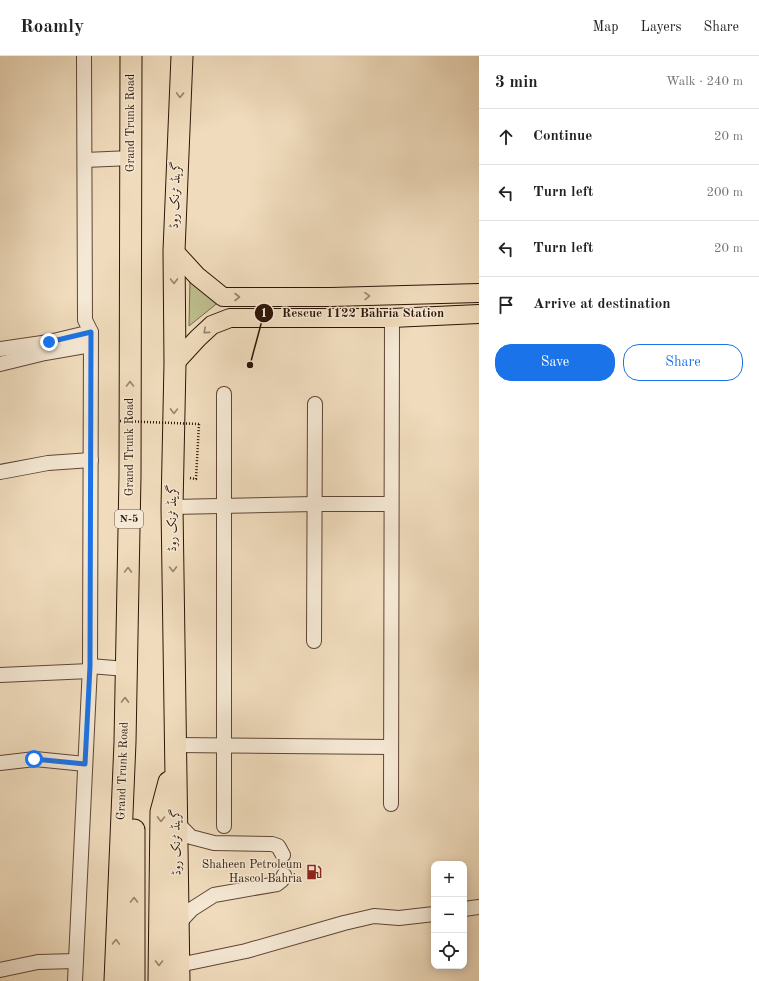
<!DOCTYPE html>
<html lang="en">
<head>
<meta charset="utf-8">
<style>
	:root { --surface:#fff; --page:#f6f6f6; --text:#222; --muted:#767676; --line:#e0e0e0; --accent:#1a73e8 }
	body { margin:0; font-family:"Old Standard TT",Amiri,serif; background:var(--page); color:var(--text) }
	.controls { position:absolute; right:12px; bottom:12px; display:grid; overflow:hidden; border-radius:8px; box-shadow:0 2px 10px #0003 }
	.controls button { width:36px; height:36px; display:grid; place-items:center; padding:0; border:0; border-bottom:1px solid var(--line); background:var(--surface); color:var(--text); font:20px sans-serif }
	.stop { position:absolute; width:12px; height:12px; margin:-9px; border:3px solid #1a73e8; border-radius:50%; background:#fff }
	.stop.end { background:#1a73e8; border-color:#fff; box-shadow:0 1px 4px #0008 }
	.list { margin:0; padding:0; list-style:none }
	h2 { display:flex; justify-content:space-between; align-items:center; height:52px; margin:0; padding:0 16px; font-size:17px }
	h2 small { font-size:13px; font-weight:400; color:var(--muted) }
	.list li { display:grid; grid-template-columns:26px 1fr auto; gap:12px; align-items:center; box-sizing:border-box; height:56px; padding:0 16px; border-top:1px solid var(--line) }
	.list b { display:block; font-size:15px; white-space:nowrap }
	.list em { font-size:13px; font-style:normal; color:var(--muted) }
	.actions { display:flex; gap:8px; padding:12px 16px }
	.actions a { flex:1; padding:9px 0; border:1px solid var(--accent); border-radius:16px; text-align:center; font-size:14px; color:var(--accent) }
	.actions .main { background:var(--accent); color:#fff }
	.icon { flex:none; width:22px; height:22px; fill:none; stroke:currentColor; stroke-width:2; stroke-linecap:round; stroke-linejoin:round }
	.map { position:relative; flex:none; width:479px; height:925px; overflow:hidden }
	header { display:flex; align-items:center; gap:24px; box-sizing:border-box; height:56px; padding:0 20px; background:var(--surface); border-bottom:1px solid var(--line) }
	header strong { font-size:19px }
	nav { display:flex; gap:22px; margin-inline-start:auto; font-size:14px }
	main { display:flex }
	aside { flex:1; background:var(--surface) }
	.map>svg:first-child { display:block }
</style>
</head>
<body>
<header>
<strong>Roamly</strong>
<nav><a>Map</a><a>Layers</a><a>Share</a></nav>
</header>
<main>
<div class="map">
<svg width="479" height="925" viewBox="0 0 479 925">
	<rect width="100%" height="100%" fill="#f0dcbd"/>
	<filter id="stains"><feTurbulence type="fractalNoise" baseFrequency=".005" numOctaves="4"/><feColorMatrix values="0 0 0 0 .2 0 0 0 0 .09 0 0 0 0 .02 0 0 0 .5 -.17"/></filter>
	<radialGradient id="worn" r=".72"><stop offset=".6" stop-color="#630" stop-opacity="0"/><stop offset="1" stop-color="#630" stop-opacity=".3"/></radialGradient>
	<polygon fill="#bebf8e" stroke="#766a4a" points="190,222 220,245 189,270"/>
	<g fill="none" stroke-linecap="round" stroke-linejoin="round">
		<polyline stroke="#c9b498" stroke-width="14" stroke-dasharray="14 7" stroke-linecap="butt" points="283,799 284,819"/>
		<defs>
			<g id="minor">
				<polyline points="85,104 131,102"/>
				<polyline points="0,293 49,286 91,276"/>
				<polyline points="0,308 45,297 91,289"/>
				<polyline points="0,416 48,407 91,404"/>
				<polyline points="172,451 314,448 391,448"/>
				<polyline points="314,585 315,348"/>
				<polyline points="90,610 126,613"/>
				<polyline points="0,619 90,615"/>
				<polyline points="176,689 391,691"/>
				<polyline points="0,707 35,703 85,708"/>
				<polyline points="391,748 392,262"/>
				<polyline points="177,767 191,781 214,787 272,788 278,790 283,799"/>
				<polyline points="224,770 224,338"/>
				<polyline points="464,853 479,851"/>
				<polyline points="178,868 192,853 214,839 277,828 282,824 284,819"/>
				<polyline points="179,909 246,895 344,867 374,860 399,862 434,858"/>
				<polyline points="0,914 38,906 76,905"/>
				<polyline points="75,925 90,610 91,276 85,264 84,0"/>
			</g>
			<g id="major">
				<polyline points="174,195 197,220 223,241 331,241 479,237"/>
				<polyline points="175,307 198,282 212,269 230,262 392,262 479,258"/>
			</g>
			<g id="highway">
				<polyline points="134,774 134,925"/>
				<polyline points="115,925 125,686 130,420 131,0"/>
				<polyline points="159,925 161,756 169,726"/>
				<polyline points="179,925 172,451 175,307 174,195 182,0"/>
			</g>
		</defs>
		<use href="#minor" stroke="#5e4634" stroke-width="16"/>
		<use href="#major" stroke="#2d1406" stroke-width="20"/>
		<use href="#highway" stroke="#2d1406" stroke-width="23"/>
		<polyline stroke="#2d1406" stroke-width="2.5" stroke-dasharray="1 2" stroke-linecap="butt" points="190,422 196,423 199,368"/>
		<use href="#minor" stroke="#f5e8d4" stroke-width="14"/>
		<use href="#major" stroke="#f0dcbd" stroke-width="18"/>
		<use href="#highway" stroke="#f0dcbd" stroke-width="21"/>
		<polyline stroke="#2d1406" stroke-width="2.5" stroke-dasharray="1 2" stroke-linecap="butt" points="120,365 199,368"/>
	</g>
	<defs><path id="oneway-chevron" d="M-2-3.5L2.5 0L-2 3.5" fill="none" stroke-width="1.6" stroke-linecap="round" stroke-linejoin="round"/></defs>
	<g stroke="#98826b">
		<use href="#oneway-chevron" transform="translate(180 39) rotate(92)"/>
		<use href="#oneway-chevron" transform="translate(174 225) rotate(89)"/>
		<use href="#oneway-chevron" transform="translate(367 240) rotate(-2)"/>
		<use href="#oneway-chevron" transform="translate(237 241)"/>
		<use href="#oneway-chevron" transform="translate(206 275) rotate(139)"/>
		<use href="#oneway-chevron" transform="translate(130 328) rotate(-90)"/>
		<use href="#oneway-chevron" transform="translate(174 355) rotate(91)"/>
		<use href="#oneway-chevron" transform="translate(173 513) rotate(89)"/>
		<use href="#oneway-chevron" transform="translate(128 514) rotate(-89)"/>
		<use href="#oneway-chevron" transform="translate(125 644) rotate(-89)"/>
		<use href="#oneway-chevron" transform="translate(161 763) rotate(91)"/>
		<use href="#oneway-chevron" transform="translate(134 844) rotate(-90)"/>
		<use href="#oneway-chevron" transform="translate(116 886) rotate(-88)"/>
		<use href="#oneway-chevron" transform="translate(159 907) rotate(91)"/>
	</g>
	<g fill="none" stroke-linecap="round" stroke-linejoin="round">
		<polyline stroke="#1a73e8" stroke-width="5" points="34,703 85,708 90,610 91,276 49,286"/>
	</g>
	<defs>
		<symbol id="fuel-bare" viewBox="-9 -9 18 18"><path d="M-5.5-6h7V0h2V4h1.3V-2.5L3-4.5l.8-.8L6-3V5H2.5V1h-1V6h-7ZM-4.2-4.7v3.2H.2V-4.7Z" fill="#8f2418" stroke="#f5e8d4" stroke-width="2.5" paint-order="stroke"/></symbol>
	</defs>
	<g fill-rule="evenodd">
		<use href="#fuel-bare" x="303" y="805" width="22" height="22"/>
	</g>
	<g text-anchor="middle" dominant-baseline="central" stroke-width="3" stroke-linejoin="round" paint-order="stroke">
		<rect fill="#f5e8d4" stroke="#695444" stroke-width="1" x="115" y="454" width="28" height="18" rx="3"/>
		<g font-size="11" font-weight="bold" fill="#2d1406">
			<text x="129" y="463">N-5</text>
		</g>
		<g font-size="12" fill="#2d1406" stroke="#f5e8d4">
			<text transform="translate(131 67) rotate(-90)">Grand Trunk Road</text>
			<text transform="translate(176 139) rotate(-88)">گرینڈ ٹرنک روڈ</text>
			<text transform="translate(130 391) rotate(-90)">Grand Trunk Road</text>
			<text transform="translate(173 462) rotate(-90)">گرینڈ ٹرنک روڈ</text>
			<text transform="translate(123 715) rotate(-88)">Grand Trunk Road</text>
			<text transform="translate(177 786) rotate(-91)">گرینڈ ٹرنک روڈ</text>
		</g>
		<g font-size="12" fill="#2d1406" stroke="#f5e8d4" text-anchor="end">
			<text x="302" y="809">Shaheen Petroleum<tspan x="302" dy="14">Hascol Bahria</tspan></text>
		</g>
	</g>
	<path fill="none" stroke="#2d1406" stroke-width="1.5" d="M250 309L264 257"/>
	<g fill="#2d1406" stroke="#f5e8d4" stroke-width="1.5">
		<circle cx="250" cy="309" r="4"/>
		<circle cx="264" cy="257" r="10"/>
	</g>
	<g font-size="12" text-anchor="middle" font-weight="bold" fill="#fff">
		<text x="264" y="261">1</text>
	</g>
	<g font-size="13" text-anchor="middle" font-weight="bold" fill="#2d1406" stroke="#f5e8d4" stroke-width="3" stroke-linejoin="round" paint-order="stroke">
		<text x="363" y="261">Rescue 1122 Bahria Station</text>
	</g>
	<rect width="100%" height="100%" filter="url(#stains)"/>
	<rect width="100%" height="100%" fill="url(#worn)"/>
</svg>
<div class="controls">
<button>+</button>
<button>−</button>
<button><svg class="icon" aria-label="locate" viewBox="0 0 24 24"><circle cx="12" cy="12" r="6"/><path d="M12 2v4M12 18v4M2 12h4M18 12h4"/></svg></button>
</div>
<div class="stop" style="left:34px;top:703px"></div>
<div class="stop end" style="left:49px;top:286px"></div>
</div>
<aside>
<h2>3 min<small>Walk · 240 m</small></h2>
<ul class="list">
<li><svg class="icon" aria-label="ahead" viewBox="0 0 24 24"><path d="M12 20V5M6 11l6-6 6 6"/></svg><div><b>Continue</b></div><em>20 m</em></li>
<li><svg class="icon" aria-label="left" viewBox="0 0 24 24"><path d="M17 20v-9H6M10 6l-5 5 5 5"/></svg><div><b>Turn left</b></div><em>200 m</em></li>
<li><svg class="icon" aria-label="left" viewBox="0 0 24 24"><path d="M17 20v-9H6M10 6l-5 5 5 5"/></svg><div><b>Turn left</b></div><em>20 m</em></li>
<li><svg class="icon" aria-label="arrive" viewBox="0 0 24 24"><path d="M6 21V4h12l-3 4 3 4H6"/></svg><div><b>Arrive at destination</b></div></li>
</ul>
<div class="actions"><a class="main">Save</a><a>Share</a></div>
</aside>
</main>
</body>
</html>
